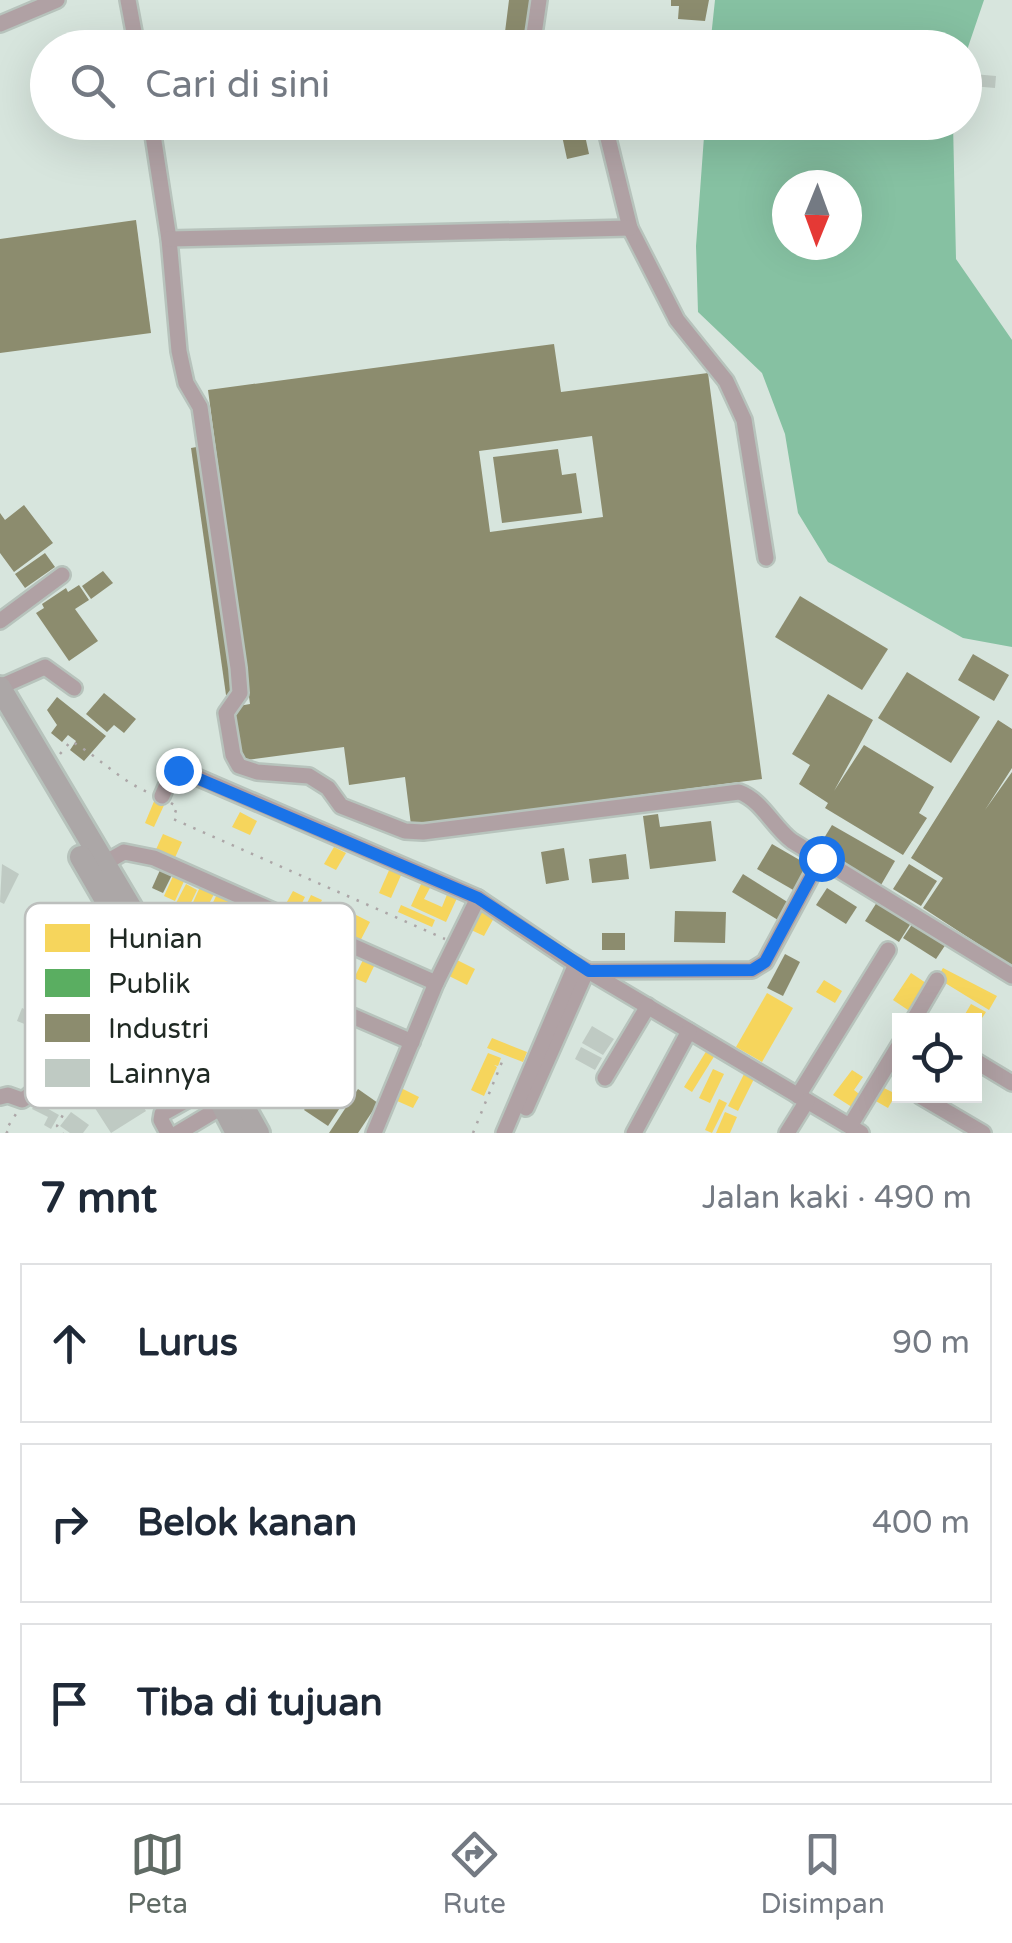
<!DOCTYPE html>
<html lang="id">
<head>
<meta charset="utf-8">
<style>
	:root { --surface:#fff; --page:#f2f2f3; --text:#1f2937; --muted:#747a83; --line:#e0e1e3; --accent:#606b65 }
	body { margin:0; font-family:"Varela Round",sans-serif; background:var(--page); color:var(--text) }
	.controls { position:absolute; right:30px; bottom:30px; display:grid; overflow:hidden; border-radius:0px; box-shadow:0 10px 40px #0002 }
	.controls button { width:90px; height:90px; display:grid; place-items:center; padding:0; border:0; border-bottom:2px solid var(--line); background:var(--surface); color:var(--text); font:50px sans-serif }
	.compass { position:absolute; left:772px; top:170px; width:90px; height:90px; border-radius:50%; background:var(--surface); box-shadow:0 10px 40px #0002; rotate:181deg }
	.stop { position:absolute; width:30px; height:30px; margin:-22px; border:8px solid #1a73e8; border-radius:50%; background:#fff }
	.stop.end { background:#1a73e8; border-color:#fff; box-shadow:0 2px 10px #0008 }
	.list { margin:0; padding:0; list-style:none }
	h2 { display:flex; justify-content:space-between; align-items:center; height:130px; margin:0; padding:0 40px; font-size:42px }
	h2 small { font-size:32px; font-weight:400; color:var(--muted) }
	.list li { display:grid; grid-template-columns:65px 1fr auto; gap:30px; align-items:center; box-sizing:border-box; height:160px; margin:0 20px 20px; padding:0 20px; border:2px solid var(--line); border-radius:0px }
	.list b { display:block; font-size:38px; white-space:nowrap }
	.list em { font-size:32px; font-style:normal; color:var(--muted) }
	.icon { flex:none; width:55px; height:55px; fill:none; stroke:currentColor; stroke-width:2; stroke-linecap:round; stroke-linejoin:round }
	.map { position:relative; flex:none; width:1012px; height:1133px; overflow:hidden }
	.search { position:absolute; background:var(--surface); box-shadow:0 10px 40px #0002; left:30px; right:30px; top:30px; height:110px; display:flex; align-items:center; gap:25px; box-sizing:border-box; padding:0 35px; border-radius:55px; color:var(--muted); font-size:38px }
	.sheet { height:670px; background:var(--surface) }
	nav { display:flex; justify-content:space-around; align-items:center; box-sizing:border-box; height:140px; border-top:2px solid var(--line); background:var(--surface); font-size:28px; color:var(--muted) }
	nav a { display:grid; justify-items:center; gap:5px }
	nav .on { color:var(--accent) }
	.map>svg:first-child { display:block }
</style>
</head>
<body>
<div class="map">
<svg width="1012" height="1133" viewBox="0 0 1012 1133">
	<rect width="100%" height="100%" fill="#d7e5dd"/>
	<g fill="#86c1a2" fill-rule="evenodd">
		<polygon points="715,0 984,0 965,56 964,48 710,47"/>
		<path d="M705,123H953L956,259L1012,340V647L963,638L828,562L798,513L785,434L762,373L698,312L696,246ZM787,185H847V245H787Z"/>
	</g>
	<g fill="#f6d55c">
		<polygon points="155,799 165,803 154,827 145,823"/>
		<polygon points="240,812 257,821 250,835 232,827"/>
		<polygon points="163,834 182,842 173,862 154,854"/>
		<polygon points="334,847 346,853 336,870 324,864"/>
		<polygon points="390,868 402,873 391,898 379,893"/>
		<polygon points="174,874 185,879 175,901 164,896"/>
		<polygon points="422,882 431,886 424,899 442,907 448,892 458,896 446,922 411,906"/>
		<polygon points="186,884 197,890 188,909 176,903"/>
		<polygon points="200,887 214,894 203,916 190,909"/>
		<polygon points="293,891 305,897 296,915 283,909"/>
		<polygon points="218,892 230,898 219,923 206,917"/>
		<polygon points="311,895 322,900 311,923 300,918"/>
		<polygon points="401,905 435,920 432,927 398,912"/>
		<polygon points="480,908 495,916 484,936 469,929"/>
		<polygon points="356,915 370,922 357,947 343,939"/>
		<polygon points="365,956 376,962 366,983 354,978"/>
		<polygon points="455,959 475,969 467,985 447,975"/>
		<polygon points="943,968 997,996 989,1010 937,978"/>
		<polygon points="911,973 932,987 914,1014 893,1000"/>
		<polygon points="824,980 842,991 835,1003 816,992"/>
		<polygon points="767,993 793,1008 762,1062 736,1047"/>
		<polygon points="971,1004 986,1012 974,1030 974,1021 961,1021"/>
		<polygon points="492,1038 527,1052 523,1062 487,1048"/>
		<polygon points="707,1050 715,1055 692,1092 684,1087"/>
		<polygon points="488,1053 501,1058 498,1066 494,1065 497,1067 484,1096 471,1090"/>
		<polygon points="713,1069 724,1074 710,1103 699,1098"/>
		<polygon points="746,1070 756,1075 738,1111 728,1106"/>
		<polygon points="852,1070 863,1077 854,1090 863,1097 855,1109 833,1095"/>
		<polygon points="882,1087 896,1094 888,1108 874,1100"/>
		<polygon points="401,1088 419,1097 413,1108 395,1100"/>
		<polygon points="719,1099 727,1103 712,1133 705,1130"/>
		<polygon points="725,1112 737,1117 730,1133 716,1133"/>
	</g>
	<g fill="#8c8c6e" fill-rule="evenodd">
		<polygon points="509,0 532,0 526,48 503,48"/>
		<polygon points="671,0 709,0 705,21 678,19 679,6 671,6"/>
		<polygon points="559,122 582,122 589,154 567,159"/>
		<polygon points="136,220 151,333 0,353 0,239"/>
		<path d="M554,344L561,392L708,373L762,779L411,825L405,777L349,785L344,747L240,761L233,707L250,704L208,390ZM592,436L603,517L490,532L479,451Z"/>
		<polygon points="202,446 238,693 226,695 191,448"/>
		<polygon points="558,449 562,475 576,473 582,513 502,523 493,457"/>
		<polygon points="24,505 53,543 14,572 0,553 0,513 5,520"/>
		<polygon points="45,553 55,567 25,588 15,574"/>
		<polygon points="103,571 113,583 91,599 82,586"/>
		<polygon points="79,585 89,600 75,609 98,641 69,661 36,613 44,608 42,604 66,588 68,592"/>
		<polygon points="800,596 888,649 862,690 775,637"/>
		<polygon points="973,654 1009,675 994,701 958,680"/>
		<polygon points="907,672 980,717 951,763 878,718"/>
		<polygon points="104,693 136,719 124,733 114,725 107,732 86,714"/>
		<polygon points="828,694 873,720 834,791 864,745 934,787 919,813 927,818 903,855 825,808 828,803 799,784 810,765 792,754"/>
		<polygon points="57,697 106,736 84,761 70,750 76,741 68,735 62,742 51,733 57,725 47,710"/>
		<polygon points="998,720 1012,729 1012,768 985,810 1012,772 1012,966 923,908 943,878 911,858"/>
		<polygon points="658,814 660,827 711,821 716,861 650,869 643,816"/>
		<polygon points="832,825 895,861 881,885 818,848"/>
		<polygon points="772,844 810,866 795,891 757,869"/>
		<polygon points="564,848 569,880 546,884 541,852"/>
		<polygon points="626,854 629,879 592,883 589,859"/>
		<polygon points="909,864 937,881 921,906 893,889"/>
		<polygon points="160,870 172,875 163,893 152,888"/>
		<polygon points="743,874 789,903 778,920 732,892"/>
		<polygon points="827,888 857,907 846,924 816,905"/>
		<polygon points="879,899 913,920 899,942 865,921"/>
		<polygon points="675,911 726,912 725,943 674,942"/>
		<polygon points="913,923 946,944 936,959 903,938"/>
		<rect x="602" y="933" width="23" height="17"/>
		<polygon points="785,954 800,962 783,996 767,988"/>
		<polygon points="327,1075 351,1091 328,1126 304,1110"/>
		<polygon points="358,1089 378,1103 358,1133 329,1133"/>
	</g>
	<g fill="#bfcac3">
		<polygon points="973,74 996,76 995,88 972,86"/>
		<polygon points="2,864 19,874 4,904 0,902"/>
		<polygon points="22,1008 47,1019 42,1031 17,1021"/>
		<polygon points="92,1024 146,1111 111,1133 93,1105 88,1108 76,1089 81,1085 69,1066 78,1061 73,1053 84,1046 81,1041 86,1029"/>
		<polygon points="592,1026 614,1039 603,1055 582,1043"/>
		<polygon points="122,1044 130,1056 139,1051 167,1096 146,1109 111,1051"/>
		<polygon points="581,1047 602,1058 595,1070 575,1059"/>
		<polygon points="36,1102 59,1115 51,1129 44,1125 48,1117 32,1109"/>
		<polygon points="71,1112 89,1125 83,1133 70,1133 60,1126"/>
	</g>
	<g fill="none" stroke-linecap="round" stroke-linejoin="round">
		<defs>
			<g id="minor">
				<polyline points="128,0 137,48"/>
				<polyline points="0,24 57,0"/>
				<polyline points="532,48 539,0"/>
				<path d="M151,122L169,239L179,351L186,383L200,407L238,668L240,693L226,713L233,755L239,766L257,772L309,776L328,788L341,806L405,831L423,832L739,792C762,800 773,827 792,841L1012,976"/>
				<polyline points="604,122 630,228 677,320 726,381 744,420 766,558"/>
				<polyline points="169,239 630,228"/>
				<polyline points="0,621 62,575"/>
				<polyline points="0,687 45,667 74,688"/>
				<polyline points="162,796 173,771 178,769 478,898 568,959 861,1133"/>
				<polyline points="103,864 124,852 154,858 436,983"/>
				<polyline points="151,958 184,943 412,1042"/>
				<polyline points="589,971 752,970 765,962 821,858"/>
				<polyline points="123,1003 147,973"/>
				<polyline points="913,1021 937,980"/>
				<path d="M210,1051C253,1023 271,964 292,919"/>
				<polyline points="974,1060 1012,1083"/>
				<polyline points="605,1078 648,1006"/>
				<polyline points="164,1081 199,1060"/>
				<polyline points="798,1096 888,950"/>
				<polyline points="920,1096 983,1133"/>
				<path d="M0,1097L8,1095L22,1100C54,1084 107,974 127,939"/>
				<polyline points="526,1108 587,970"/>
				<polyline points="850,1126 900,1044"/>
				<polyline points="168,1133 161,1120 162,1114 212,1086"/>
				<polyline points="178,1133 223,1106"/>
				<polyline points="374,1133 436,983 478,898"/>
				<polyline points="504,1133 576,964"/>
				<polyline points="634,1133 689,1031"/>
				<polyline points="787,1133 807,1101"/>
			</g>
			<g id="highway">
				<polyline points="0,688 158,954 258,1133"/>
				<polyline points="81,857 201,1064 237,1133"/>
			</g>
		</defs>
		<use href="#minor" stroke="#b7c3bc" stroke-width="20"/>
		<use href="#highway" stroke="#b7c3bc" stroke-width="28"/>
		<g stroke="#aca6a7" stroke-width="2.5" stroke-dasharray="2.5 8" stroke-linecap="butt">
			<path d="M60,754L71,741C99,757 120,781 150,793"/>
			<polyline points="171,803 177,807 173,819 445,939"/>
			<polyline points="59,1080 72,1098 57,1126 63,1133"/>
			<polyline points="8,1133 5,1131 16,1114"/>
			<polyline points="473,1133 504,1057"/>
		</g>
		<use href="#minor" stroke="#b0a1a4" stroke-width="15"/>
		<use href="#highway" stroke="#aca7a7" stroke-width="22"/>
	</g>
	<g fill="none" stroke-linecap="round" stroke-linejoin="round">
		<polyline stroke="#1a73e8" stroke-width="12" points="178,770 478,898 589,971 752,970 765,962 821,858"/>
	</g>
	<rect x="25" y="903" width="330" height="205" rx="15" fill="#fff" stroke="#bcbfbd" stroke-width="2.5"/>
	<rect x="45" y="924" width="45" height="28" fill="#f6d55c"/>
	<rect x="45" y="969" width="45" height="28" fill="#5aae61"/>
	<rect x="45" y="1014" width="45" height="28" fill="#8c8c6e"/>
	<rect x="45" y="1059" width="45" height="28" fill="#bfcac3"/>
	<g font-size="28" fill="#202a24">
		<text x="108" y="948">Hunian</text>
		<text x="108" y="993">Publik</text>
		<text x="108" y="1038">Industri</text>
		<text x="108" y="1083">Lainnya</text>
	</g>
</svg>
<div class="controls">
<button><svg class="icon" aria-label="locate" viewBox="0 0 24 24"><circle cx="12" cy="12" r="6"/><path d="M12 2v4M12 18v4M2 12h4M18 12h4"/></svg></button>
</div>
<svg class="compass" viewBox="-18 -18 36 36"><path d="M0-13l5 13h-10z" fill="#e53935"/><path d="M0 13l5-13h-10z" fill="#747a83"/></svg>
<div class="stop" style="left:821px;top:858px"></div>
<div class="stop end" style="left:178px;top:770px"></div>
<div class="search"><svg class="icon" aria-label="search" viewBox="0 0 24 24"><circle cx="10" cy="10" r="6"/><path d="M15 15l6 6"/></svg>Cari di sini</div>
</div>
<section class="sheet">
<h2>7 mnt<small>Jalan kaki · 490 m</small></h2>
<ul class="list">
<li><svg class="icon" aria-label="ahead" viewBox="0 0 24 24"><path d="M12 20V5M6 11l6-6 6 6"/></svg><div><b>Lurus</b></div><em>90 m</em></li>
<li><svg class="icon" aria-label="right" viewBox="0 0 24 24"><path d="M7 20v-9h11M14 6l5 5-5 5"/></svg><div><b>Belok kanan</b></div><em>400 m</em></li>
<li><svg class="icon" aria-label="arrive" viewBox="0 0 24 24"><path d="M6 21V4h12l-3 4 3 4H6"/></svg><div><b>Tiba di tujuan</b></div></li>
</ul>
</section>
<nav>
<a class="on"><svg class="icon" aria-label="map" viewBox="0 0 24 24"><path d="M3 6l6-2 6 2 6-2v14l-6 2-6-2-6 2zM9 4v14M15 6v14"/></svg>Peta</a>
<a><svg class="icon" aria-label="directions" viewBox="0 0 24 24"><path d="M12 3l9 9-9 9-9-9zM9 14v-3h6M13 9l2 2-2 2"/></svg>Rute</a>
<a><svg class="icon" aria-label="saved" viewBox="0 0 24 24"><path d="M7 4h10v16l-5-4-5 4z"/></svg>Disimpan</a>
</nav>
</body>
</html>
